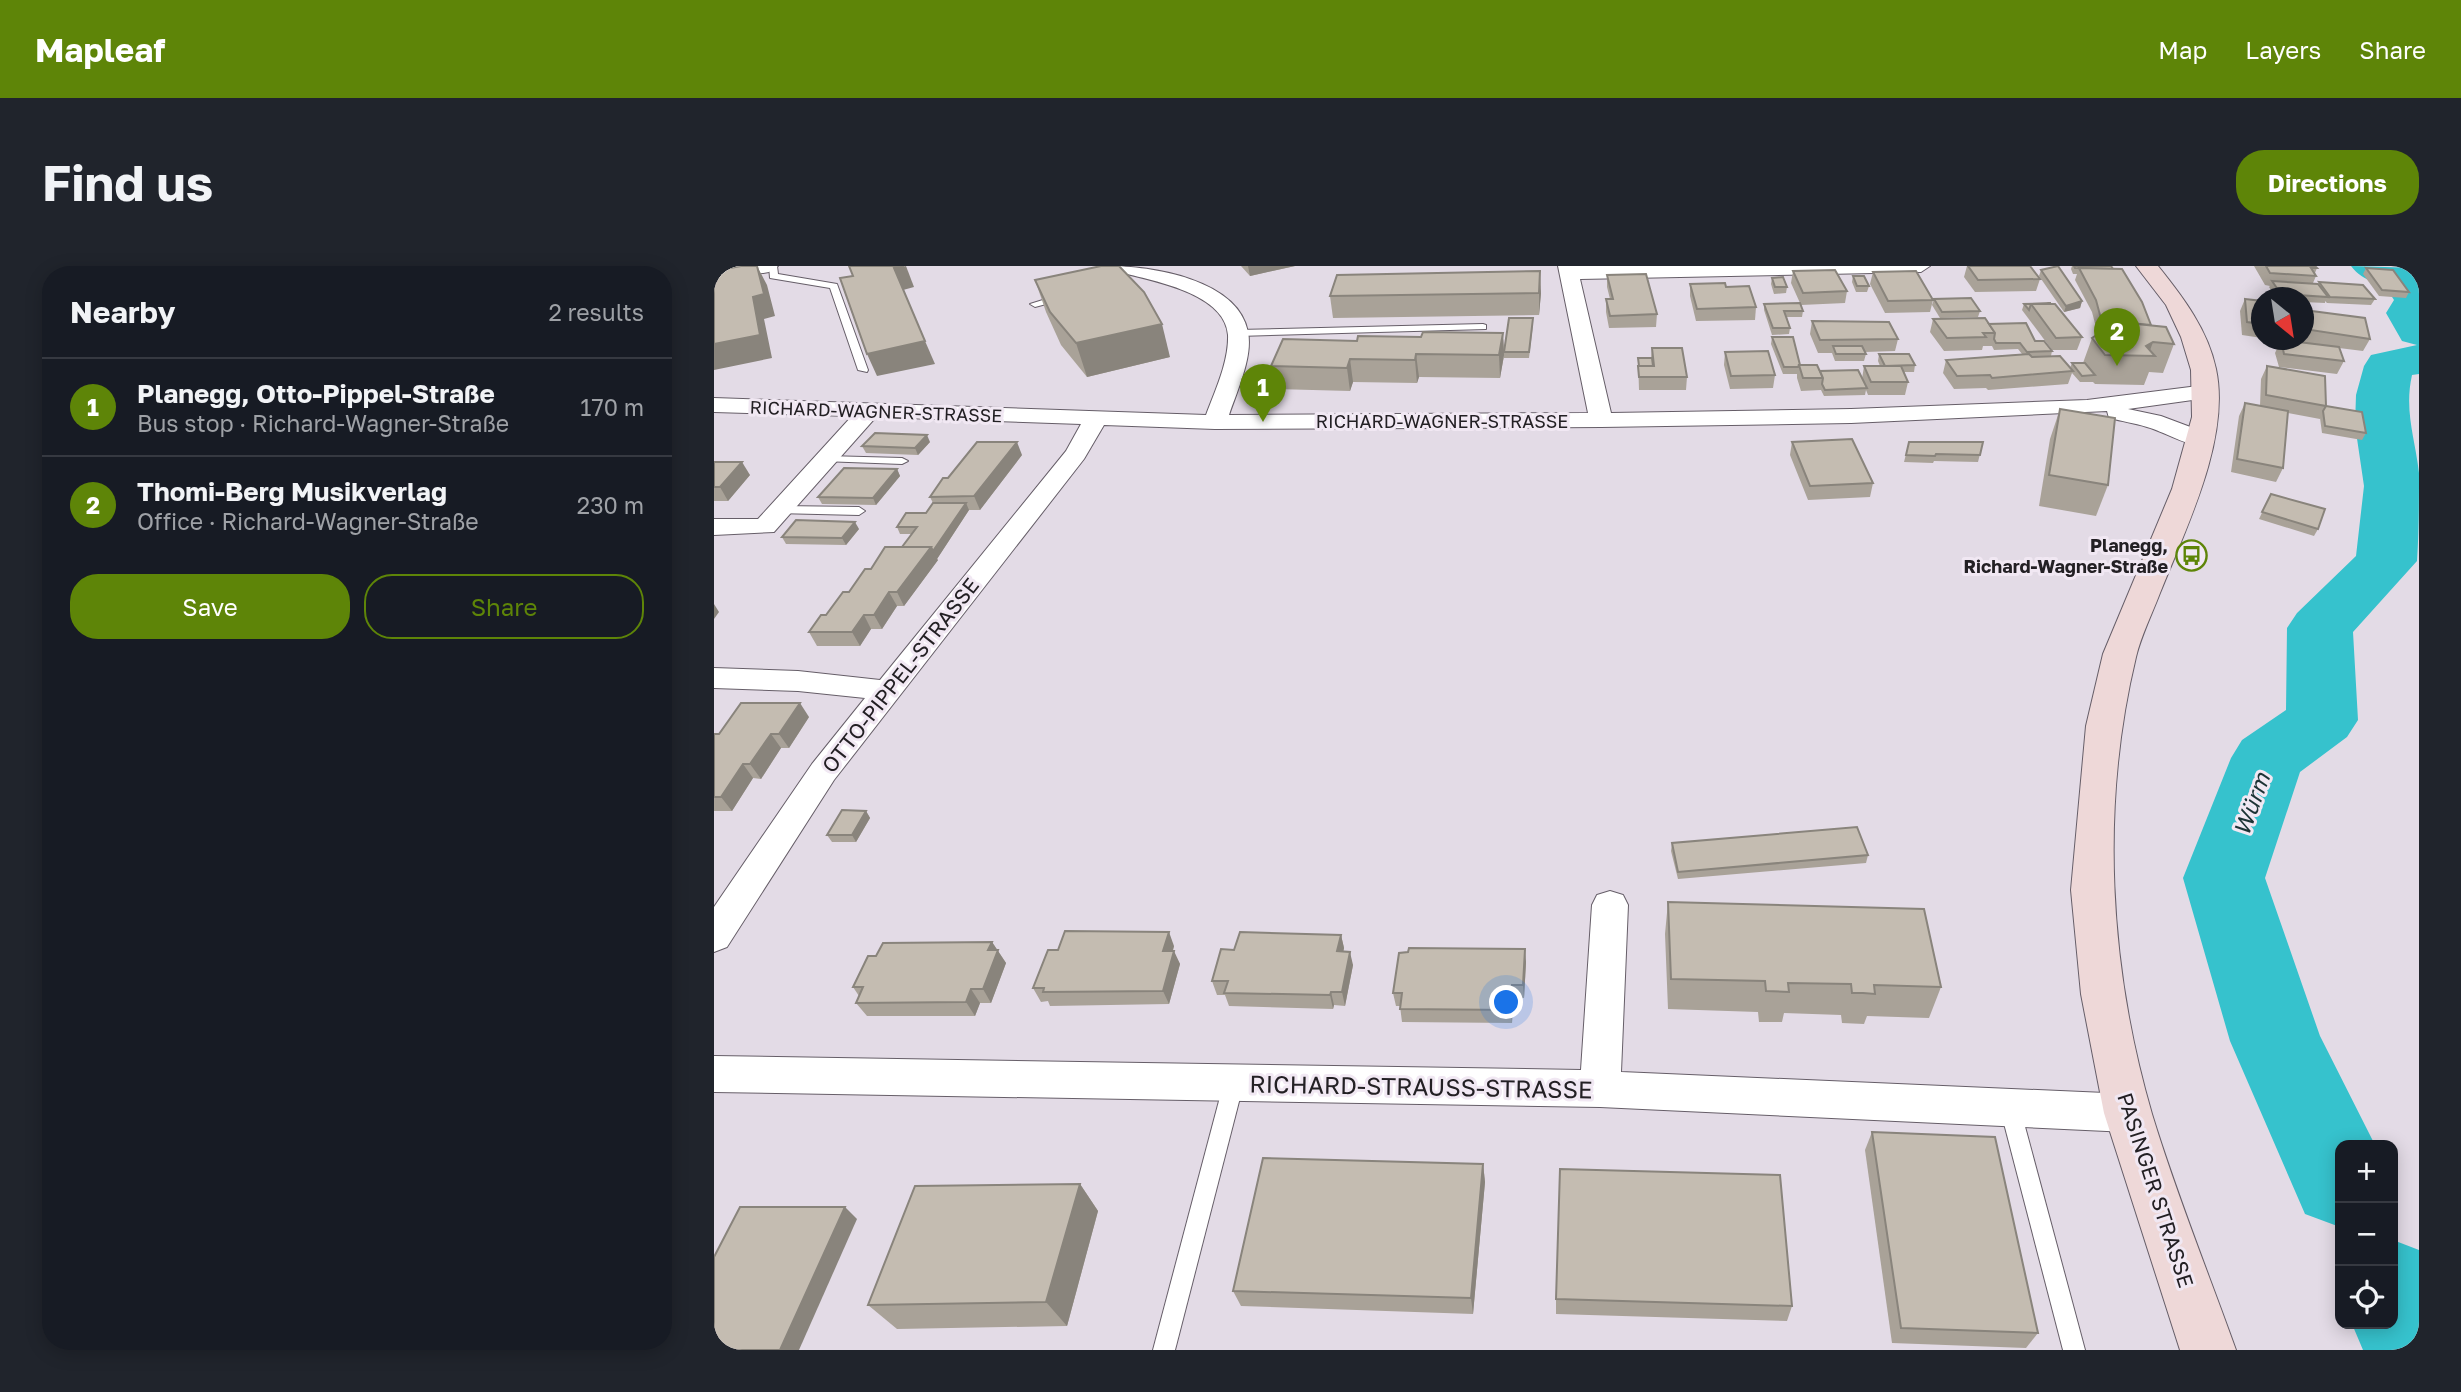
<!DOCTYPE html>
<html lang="en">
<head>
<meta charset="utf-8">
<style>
	:root { --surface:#171b24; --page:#20242c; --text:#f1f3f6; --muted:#9ea1a6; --line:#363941; --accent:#5e8508 }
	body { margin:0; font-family:"Golos Text",sans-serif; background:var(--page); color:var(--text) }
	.controls { position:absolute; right:21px; bottom:21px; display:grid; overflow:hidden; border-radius:14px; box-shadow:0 4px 18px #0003 }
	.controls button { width:63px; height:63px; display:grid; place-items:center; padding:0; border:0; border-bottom:2px solid var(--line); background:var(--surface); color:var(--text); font:35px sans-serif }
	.compass { position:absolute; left:1537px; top:21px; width:63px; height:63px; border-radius:50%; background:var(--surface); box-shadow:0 4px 18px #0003; rotate:150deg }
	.you { position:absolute; left:793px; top:737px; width:24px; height:24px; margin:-18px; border:5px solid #fff; border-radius:50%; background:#1a73e8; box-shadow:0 0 0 10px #1a73e833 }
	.badge { display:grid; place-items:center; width:46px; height:46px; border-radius:50%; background:var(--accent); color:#fff; font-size:23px; font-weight:700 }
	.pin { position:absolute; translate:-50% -58px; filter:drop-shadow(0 2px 4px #0008) }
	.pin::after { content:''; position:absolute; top:37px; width:24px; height:21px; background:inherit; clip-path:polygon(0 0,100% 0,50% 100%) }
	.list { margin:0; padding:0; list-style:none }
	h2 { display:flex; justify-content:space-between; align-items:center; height:91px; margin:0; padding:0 28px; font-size:30px }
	h2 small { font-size:23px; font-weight:400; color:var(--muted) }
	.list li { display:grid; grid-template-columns:46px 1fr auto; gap:21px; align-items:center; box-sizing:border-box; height:98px; padding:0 28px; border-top:2px solid var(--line) }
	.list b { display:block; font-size:26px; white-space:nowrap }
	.list p { margin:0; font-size:23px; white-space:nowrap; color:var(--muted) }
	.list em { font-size:23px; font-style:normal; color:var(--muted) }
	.actions { display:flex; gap:14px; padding:21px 28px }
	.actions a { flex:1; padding:16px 0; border:2px solid var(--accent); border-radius:28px; text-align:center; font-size:24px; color:var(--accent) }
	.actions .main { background:var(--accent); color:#fff }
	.icon { flex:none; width:38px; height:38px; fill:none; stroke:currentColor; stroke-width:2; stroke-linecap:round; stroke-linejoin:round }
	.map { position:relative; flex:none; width:1705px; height:1084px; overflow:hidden; border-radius:28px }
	header { display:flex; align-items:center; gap:42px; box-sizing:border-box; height:98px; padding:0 35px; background:var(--accent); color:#fff }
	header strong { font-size:33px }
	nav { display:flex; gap:38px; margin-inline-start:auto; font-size:24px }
	.intro { display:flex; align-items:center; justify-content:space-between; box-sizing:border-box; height:168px; padding:0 42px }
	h1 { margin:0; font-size:49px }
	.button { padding:18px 32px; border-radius:28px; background:var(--accent); color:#fff; font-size:24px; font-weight:700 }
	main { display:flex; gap:42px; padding:0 42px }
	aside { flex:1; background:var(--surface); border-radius:28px; box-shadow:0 4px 18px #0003 }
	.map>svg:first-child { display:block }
</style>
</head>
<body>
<header>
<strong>Mapleaf</strong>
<nav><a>Map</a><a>Layers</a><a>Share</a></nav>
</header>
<div class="intro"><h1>Find us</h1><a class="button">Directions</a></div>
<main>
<aside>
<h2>Nearby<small>2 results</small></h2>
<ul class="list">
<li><span class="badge">1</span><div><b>Planegg, Otto-Pippel-Straße</b><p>Bus stop · Richard-Wagner-Straße</p></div><em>170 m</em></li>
<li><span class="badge">2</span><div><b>Thomi-Berg Musikverlag</b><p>Office · Richard-Wagner-Straße</p></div><em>230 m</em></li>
</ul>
<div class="actions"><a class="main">Save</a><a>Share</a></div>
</aside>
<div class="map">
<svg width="1705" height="1084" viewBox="0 0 1705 1084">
	<rect width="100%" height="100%" fill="#e3dbe6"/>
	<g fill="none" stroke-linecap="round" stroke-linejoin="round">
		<g fill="#36c2cd" fill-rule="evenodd">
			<path d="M1637,0L1705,2V108L1698,109C1690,145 1701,172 1705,207C1705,236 1705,266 1703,295L1639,366L1644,454L1633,471L1586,506L1551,612L1606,770L1661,879H1626V961L1591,948L1516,775L1469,612L1517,492L1528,474L1572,444L1573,362L1583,347L1642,290L1650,220L1641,159L1642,129L1650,100L1657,89L1703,79L1688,75L1672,47L1680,34C1668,13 1650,18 1637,0Z"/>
			<polygon points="1679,974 1705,984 1705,1084 1649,1084 1638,1058 1679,1058"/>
		</g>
		<defs>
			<g id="lane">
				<polygon points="55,0 63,0 64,8 123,18 154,104 153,106 144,104 116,22 56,12"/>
				<polygon points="348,28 353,31 351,33 321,41 316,38"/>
				<polygon points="769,58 772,59 772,63 524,70 519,67 524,64"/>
				<polygon points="112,190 188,192 194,195 188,198 108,195 108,191"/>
				<polygon points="66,240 145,241 151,245 145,249 62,247 62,241"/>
				<polygon points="520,807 527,810 530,816 461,1084 439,1084 510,816 513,810"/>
				<polygon points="1296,833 1303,836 1306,842 1371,1084 1349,1084 1286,842 1289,836"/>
			</g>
			<g id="street">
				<polygon points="20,0 64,0 55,6 0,15 0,3"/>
				<path d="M394,0C437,0 524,13 534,66C539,91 523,125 515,149L874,147L844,0H1216L1207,6L866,13L897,147L1137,143L1373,134L1492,119L1503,126L1500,131L1414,143L1447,150L1495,168L1499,173L1495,178C1475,183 1452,166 1433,161C1420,157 1407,155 1395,152L1393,145L1137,157L887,161L501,163L390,159L370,193L120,514L13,681L0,686V641L98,498L151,432L84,425L0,422V402L84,405L166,414L352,185L367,158L162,151L60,266L0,269V253H44L138,150L0,146V132L492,149C501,125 515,95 514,69C511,25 431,13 396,4Z"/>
				<polygon points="896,625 909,629 914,639 907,806 1414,828 1429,834 1435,847 1429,860 1414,866 886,841 0,826 0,790 867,804 878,639 883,629"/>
			</g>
			<path id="secondary" d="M1422,0H1444C1469,31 1494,64 1502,103C1517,173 1471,264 1446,327C1438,348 1427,370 1422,391C1386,540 1395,701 1438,848C1462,927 1494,1006 1522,1084H1466L1390,847L1367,728L1357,624L1372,460L1389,388L1458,223L1478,151L1477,104L1467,71L1452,39Z"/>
		</defs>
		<use href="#lane" stroke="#665e68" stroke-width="2"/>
		<use href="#street" stroke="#665e68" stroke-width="2"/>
		<use href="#secondary" stroke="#665e68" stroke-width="2"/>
		<use href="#lane" fill="#fff" fill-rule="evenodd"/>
		<use href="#street" fill="#fff" fill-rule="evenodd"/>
		<use href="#secondary" fill="#eed8d8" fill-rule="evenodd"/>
	</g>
	<g fill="#a9a298">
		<polygon points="527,0 581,0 536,10"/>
		<polygon points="1253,0 1316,0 1326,13 1322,25 1261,26 1250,11"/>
		<polygon points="1358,0 1397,0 1437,59 1460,78 1449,107 1435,106 1430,119 1381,118 1379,116 1366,116 1358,107 1354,118 1274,124 1272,122 1240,123 1229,107 1232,94 1308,88 1304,83 1280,84 1278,80 1269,80 1268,84 1230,85 1216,66 1219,53 1275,58 1321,75 1338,85 1337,90 1356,102 1358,97 1369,97 1378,72 1384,69 1378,46 1361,14 1363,8 1359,8 1357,3"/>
		<polygon points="1540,0 1601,0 1603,2 1601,7 1602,10 1599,17 1605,18 1605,16 1661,33 1657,39 1613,37 1611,35 1611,37 1590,36 1590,32 1562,32 1555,21 1556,20 1551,19"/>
		<polygon points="1652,2 1695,26 1692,32 1665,30 1649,8"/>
		<polygon points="1327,4 1368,35 1366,42 1350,46 1325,10"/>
		<polygon points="1079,5 1133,25 1131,37 1087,39 1089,45 1088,51 1073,51 1076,62 1075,68 1058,69 1050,44 1050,38 1086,37 1077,17"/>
		<polygon points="1159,6 1219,34 1216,46 1171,47 1156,18"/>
		<polygon points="893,9 943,48 942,61 895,62 892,46 892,33 896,33 893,21"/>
		<polygon points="1139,10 1155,20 1153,26 1142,26 1138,16"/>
		<polygon points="1058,12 1073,21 1072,27 1060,28 1057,18"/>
		<polygon points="321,14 456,91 373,111 347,79 332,46"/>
		<polygon points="976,18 1042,41 1041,54 982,55 976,30"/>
		<polygon points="827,27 825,49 619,52 616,30"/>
		<polygon points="1220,33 1266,45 1264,51 1226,52 1218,39"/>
		<polygon points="1531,33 1548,35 1548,72 1528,69 1526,45"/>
		<polygon points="1337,37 1368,71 1363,84 1338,84 1308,44 1310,38"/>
		<polygon points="1590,44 1656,73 1649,85 1625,82 1630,95 1623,108 1565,101 1561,87 1567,74 1580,75 1580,74 1590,74"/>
		<polygon points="1098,55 1184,73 1181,85 1151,86 1152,88 1150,95 1121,95 1118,87 1104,87 1096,68"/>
		<polygon points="819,59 815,92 790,92 790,90 786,112 705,111 703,117 639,116 636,125 561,123 557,100 643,75 789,67 790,85"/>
		<polygon points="1058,71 1086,99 1106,105 1148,113 1150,100 1166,100 1164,95 1165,88 1201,99 1200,106 1190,106 1194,116 1191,129 1154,129 1152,124 1151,129 1110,130 1107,124 1087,125 1083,112 1083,108 1069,108 1057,78"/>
		<polygon points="938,82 973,111 972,124 925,124 924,92 937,92"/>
		<polygon points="1011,86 1061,109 1059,122 1016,123 1010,99"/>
		<polygon points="1553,100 1652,167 1648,174 1608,167 1606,152 1606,153 1574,147 1569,202 1562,216 1517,206 1525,150 1531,137 1546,140 1547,113"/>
		<polygon points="1346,143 1394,219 1382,250 1325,240 1336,173"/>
		<polygon points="216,176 204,189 152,187 148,180"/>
		<polygon points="1078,176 1159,217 1156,231 1094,234 1076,189"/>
		<polygon points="1195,176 1269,176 1264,196 1220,195 1219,197 1190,196"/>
		<polygon points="308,189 266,244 255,244 223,293 224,294 190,340 183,340 168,363 157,363 146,380 103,380 95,366 157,303 188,281 198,268 186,268 183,261 212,247 219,237 216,231 234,212"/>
		<polygon points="0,196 36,209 14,235 0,235"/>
		<polygon points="183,203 186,210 162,239 108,238 104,231"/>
		<polygon points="1557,228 1604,263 1600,270 1545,253"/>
		<polygon points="145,263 132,279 72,278 68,271"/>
		<polygon points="95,451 75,482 67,482 47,513 39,512 18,545 0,545 0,468"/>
		<polygon points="152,545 156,552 142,576 118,576 113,569"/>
		<polygon points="958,577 1154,589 1152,597 964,613 957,585"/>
		<polygon points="954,636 1227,721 1215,752 1153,750 1150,758 1128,757 1127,749 1070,747 1068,756 1045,756 1044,746 954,743 951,668"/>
		<polygon points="627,669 630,682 629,685 639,699 631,740 620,739 619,743 515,740 511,729 503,729 498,715 520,684"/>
		<polygon points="278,676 292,697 277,737 266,737 261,750 153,750 142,737 145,730 139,721 162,690"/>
		<polygon points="460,680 459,685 466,698 455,738 336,740 334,735 327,736 319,722 344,684"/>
		<polygon points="812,696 810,732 799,733 798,757 688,756 686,740 682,740 679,727"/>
		<polygon points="1158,866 1324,1067 1312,1082 1178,1077 1151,884"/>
		<polygon points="769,898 771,916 759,1048 527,1040 519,1025"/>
		<polygon points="366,918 384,945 353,1060 183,1063 154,1039"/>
		<polygon points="842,1033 1078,1040 1073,1055 842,1048"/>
	</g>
	<g fill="#89847c">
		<polygon points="43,0 53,19 61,50 50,53 58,92 0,104 0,78 39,31"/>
		<polygon points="192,0 200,21 189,24 180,2"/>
		<polygon points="534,0 581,0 536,10"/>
		<polygon points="826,5 827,27 825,49 825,27"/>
		<polygon points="1368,35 1366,42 1350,46 1352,40"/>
		<polygon points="448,58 456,91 373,111 362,77"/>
		<polygon points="789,67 790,89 786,112 785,89"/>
		<polygon points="211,75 221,98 163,110 153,88"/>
		<polygon points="1439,76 1434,90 1432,80"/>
		<polygon points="702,88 705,111 703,117 701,94"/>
		<polygon points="636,93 639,116 636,125 633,102"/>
		<polygon points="213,169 216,176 204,189 201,182"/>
		<polygon points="303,176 308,189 266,244 260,230"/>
		<polygon points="28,196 36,209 14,235 6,221"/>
		<polygon points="183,203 186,210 162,239 159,232"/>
		<polygon points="252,237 255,244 223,293 224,294 190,340 183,326"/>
		<polygon points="141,256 145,263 132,279 128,272"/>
		<polygon points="175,326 183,340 168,363 160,349"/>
		<polygon points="0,338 5,346 0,353"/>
		<polygon points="150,349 157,363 146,380 138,366"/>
		<polygon points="86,437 95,451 75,482 65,468"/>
		<polygon points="57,468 67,482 47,513 36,498"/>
		<polygon points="29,498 39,512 18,545 7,531"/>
		<polygon points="152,545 156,552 142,576 138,569"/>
		<polygon points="455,666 460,680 454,699 449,685"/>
		<polygon points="627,669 630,682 627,699 623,685"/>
		<polygon points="278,676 292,697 277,737 269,723 274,684"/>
		<polygon points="811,683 812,696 810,732 809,719"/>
		<polygon points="460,685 466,698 455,738 449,725"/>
		<polygon points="636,686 639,699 631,740 628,726"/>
		<polygon points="798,719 799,733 798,757 797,744"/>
		<polygon points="257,723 266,737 261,750 252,736"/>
		<polygon points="617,726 620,739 619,743 616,729"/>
		<polygon points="769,898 771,916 759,1048 757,1032"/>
		<polygon points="366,918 384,945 353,1060 332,1036"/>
		<polygon points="131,941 143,953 85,1084 66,1084"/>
	</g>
	<g fill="#c4bcb1" stroke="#89847c" stroke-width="2">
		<polygon points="27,0 43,0 50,28 39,31 46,69 0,78 0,5"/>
		<polygon points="135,0 190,0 180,2 211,75 153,88 126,12 139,10"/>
		<polygon points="387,0 405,0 430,26 448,58 362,77 336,46 321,14"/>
		<polygon points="1254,0 1316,0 1326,13 1264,14"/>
		<polygon points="1344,0 1368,35 1352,40 1327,4"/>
		<polygon points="1360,0 1397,0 1399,3 1361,2"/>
		<polygon points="1552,0 1601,0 1603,2 1597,2 1602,10 1556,7"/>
		<polygon points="1365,2 1408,3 1428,36 1437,59 1403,56 1390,64 1382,34"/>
		<polygon points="1652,2 1679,4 1695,26 1668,24"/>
		<polygon points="1121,4 1133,25 1089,27 1079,5"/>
		<polygon points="826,5 825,27 616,30 623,9"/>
		<polygon points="1202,5 1219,34 1174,35 1159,6"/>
		<polygon points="932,8 943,48 896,50 892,33 899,33 893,9"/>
		<polygon points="1139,10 1150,10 1155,20 1143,20"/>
		<polygon points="1069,11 1073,21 1061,21 1058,12"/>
		<polygon points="1558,15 1604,18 1614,31 1567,28"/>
		<polygon points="1605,16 1649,19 1661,33 1616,31"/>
		<polygon points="1011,17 1012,21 1035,20 1042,41 983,43 976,18"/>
		<polygon points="1257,32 1266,45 1228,46 1220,33"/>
		<polygon points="1531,33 1548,35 1548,58 1533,56"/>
		<polygon points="1086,37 1089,45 1070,45 1076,62 1059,62 1050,38"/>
		<polygon points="1337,37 1317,38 1315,44 1310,38"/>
		<polygon points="1317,38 1341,38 1368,71 1342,72"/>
		<polygon points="1590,44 1651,52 1656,73 1590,63"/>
		<polygon points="795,52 819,52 815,86 790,86"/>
		<polygon points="1271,52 1281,67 1269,67 1272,71 1233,72 1219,53"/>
		<polygon points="1098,55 1175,56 1184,73 1106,74"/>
		<polygon points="1403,56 1452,61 1460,78 1439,76 1432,80 1441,90 1391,89 1378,72"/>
		<polygon points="1312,57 1321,75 1330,75 1338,85 1313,86 1306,77 1282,77 1280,73 1281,67 1275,58"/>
		<polygon points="709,66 789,67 785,89 702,88 701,94 636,93 633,102 557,100 569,73 643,75 644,70 707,71"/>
		<polygon points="1058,71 1079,71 1086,99 1085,99 1084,101 1070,101"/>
		<polygon points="1567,74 1625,81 1630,95 1570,88"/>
		<polygon points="1119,80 1148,80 1152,88 1122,88"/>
		<polygon points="938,82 968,82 973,111 925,111 924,100 940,100"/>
		<polygon points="1054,85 1061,109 1017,110 1011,86"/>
		<polygon points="1165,88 1195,88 1201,99 1171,100"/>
		<polygon points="1315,88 1318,91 1346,90 1359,105 1278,112 1276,109 1243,110 1232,94"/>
		<polygon points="924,92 938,92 939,100 925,100"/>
		<polygon points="1358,97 1371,97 1381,109 1368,110"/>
		<polygon points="1085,99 1103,99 1109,112 1089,112"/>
		<polygon points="1150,100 1187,100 1194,116 1157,116"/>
		<polygon points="1553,100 1611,110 1612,140 1552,129"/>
		<polygon points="1144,104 1153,122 1111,124 1108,118 1109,112 1106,105"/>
		<polygon points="1531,137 1574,145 1569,202 1523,193"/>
		<polygon points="1612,140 1648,146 1652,167 1611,160 1609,145"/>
		<polygon points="1346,143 1401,152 1394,219 1335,209"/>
		<polygon points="161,167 213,169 201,182 148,180"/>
		<polygon points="1138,173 1159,217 1096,220 1078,176"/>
		<polygon points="263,176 303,176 260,230 216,231 229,212 234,212"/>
		<polygon points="1195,176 1269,176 1266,189 1222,188 1221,190 1192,189"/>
		<polygon points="0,196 28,196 6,221 0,221"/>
		<polygon points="130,202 183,203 159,232 104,231"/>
		<polygon points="1557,228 1611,243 1604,263 1548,246"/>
		<polygon points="219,237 252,237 219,285 217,281 188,281 203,261 183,261 192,247 212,247"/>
		<polygon points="82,254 141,256 128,272 68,271"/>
		<polygon points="171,281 217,281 183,326 175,326 160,349 150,349 138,366 95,366 107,349 112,349 129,326 135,326 151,303 157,303"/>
		<polygon points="27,437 86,437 65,468 57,468 36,498 29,498 7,531 0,531 0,468 5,468"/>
		<polygon points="128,544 152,545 138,569 113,569"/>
		<polygon points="1143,561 1154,589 964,606 958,577"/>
		<polygon points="954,636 1210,643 1227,721 1160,719 1161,728 1149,727 1138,727 1137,718 1074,717 1075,726 1052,725 1051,715 957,713"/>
		<polygon points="351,665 455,666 449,685 460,685 449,725 329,726 330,722 319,722 334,684 344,684"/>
		<polygon points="526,666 627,669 623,685 636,686 628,726 617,726 616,729 510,727 514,715 498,715 507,683 520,684"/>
		<polygon points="278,676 274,684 284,684 269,723 257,723 252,736 142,737 149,721 139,721 154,690 162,690 169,677"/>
		<polygon points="695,682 811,683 809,719 798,719 797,744 686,743 688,727 679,727 685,687 694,686"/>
		<polygon points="1158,866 1281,871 1324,1067 1187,1062"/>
		<polygon points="549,892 769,898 757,1032 519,1025"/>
		<polygon points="846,903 1066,909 1078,1040 842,1033"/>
		<polygon points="366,918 332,1036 154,1039 201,920"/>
		<polygon points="26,941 131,941 66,1084 0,1084 0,991"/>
	</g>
	<defs>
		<symbol id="bus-ring" viewBox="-11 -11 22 22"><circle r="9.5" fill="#f1e8f3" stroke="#5e8508" stroke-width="1.5"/><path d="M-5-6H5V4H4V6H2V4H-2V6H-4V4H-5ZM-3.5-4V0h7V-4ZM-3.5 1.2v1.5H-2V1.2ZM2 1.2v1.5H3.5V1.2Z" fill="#5e8508"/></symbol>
	</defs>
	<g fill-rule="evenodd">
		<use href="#bus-ring" x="1460" y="272" width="35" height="35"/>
	</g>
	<g text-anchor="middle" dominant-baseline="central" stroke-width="6" stroke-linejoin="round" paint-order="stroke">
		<g font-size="18" fill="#232024" stroke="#f1e8f3">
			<text transform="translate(162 145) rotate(2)">RICHARD-WAGNER-STRASSE</text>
			<text x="728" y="155">RICHARD-WAGNER-STRASSE</text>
		</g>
		<g font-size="18" font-weight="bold" fill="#232024" stroke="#f1e8f3" text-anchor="end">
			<text x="1454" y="279">Planegg,<tspan x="1454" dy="21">Richard-Wagner-Straße</tspan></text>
		</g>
		<g font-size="21" fill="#232024" stroke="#f1e8f3">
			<text transform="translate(186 409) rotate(-52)">OTTO-PIPPEL-STRASSE</text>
			<text transform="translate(1442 924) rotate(72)">PASINGER STRASSE</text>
		</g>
		<g font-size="23" font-style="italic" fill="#1c3335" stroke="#f1e8f3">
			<text transform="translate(1537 538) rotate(-70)">Würm</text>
		</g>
		<g font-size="24" fill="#232024" stroke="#f1e8f3">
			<text transform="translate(707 820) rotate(1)">RICHARD-STRAUSS-STRASSE</text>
		</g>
	</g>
</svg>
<div class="controls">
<button>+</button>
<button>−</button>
<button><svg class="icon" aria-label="locate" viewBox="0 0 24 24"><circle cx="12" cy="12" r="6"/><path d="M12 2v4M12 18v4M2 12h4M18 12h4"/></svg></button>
</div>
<svg class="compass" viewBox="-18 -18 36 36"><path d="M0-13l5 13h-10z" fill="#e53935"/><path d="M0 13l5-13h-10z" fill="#9ea1a6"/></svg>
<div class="you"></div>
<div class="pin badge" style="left:549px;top:156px">1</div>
<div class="pin badge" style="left:1403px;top:100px">2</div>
</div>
</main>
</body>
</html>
